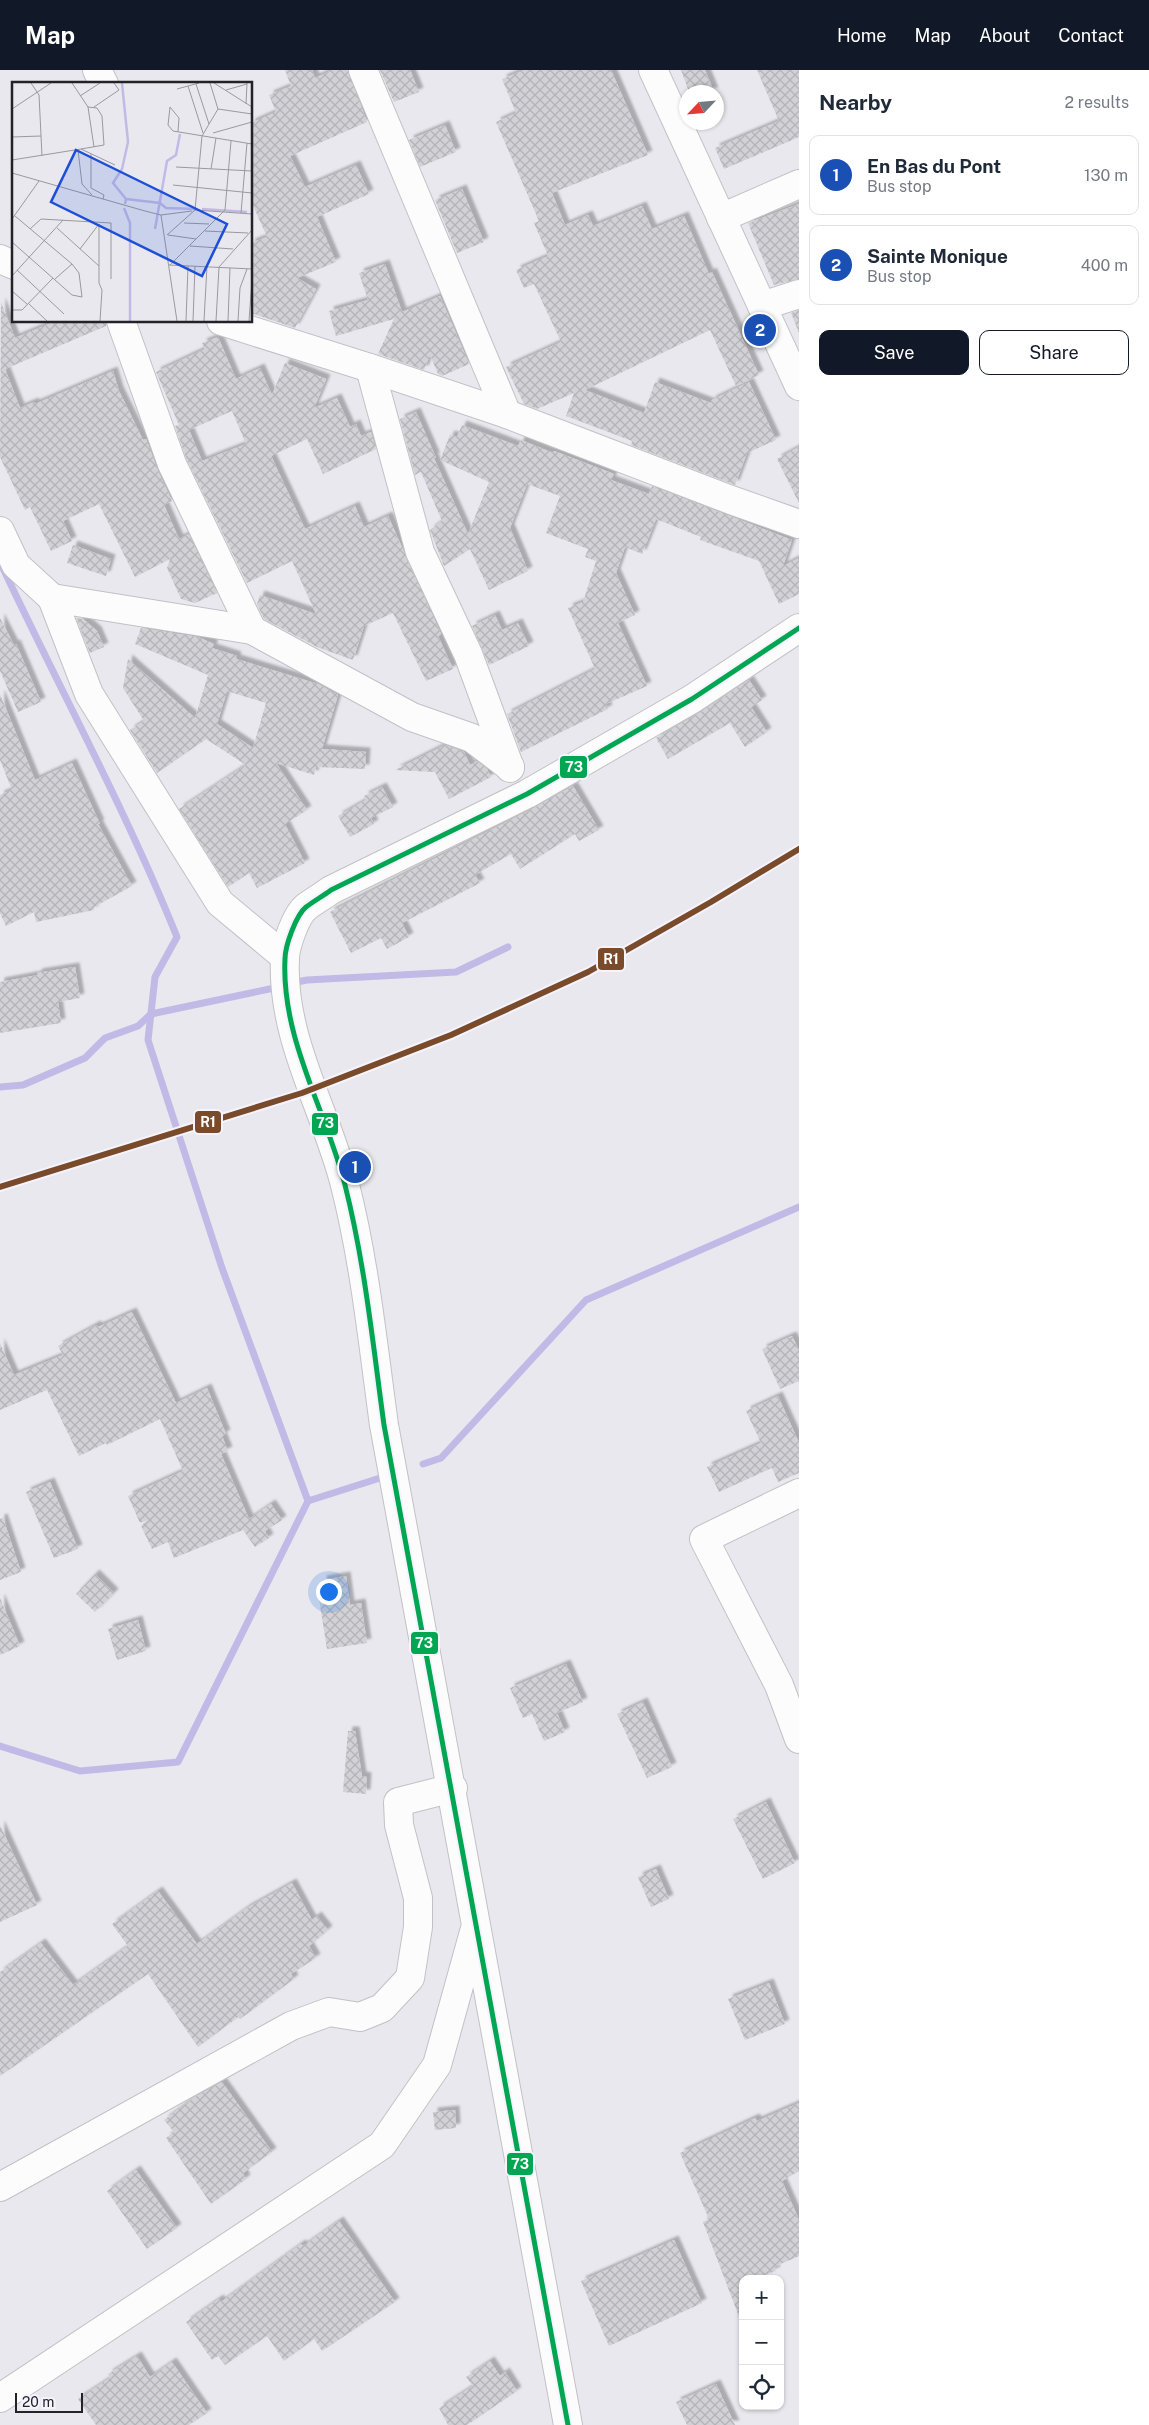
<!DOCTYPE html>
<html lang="en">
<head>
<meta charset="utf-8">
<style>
	:root { --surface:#fff; --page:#f2f2f3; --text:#1f2937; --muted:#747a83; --line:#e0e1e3; --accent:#111827 }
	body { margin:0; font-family:"Public Sans",sans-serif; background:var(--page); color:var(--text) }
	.controls { position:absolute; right:15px; bottom:15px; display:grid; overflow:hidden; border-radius:10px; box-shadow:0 1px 4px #0004 }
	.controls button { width:45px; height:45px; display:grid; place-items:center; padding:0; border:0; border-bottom:1px solid var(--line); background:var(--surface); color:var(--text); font:25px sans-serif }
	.compass { position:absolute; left:679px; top:15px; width:45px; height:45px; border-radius:50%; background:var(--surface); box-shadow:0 1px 4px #0004; rotate:244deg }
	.scale { position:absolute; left:15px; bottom:12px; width:68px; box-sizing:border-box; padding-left:5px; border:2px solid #232226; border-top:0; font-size:14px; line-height:18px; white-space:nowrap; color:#232226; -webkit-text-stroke:4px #f5f4fe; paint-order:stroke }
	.you { position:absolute; left:328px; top:1521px; width:18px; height:18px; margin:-12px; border:4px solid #fff; border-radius:50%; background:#1a73e8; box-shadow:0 0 0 8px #1a73e833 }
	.badge { display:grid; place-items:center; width:32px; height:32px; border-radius:50%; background:var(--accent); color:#fff; font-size:16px; font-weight:700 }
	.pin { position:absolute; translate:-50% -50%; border:2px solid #fff; box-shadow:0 1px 5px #0006 }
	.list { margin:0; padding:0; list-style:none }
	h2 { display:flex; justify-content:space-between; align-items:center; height:65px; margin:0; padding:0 20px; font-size:21px }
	h2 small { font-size:16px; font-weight:400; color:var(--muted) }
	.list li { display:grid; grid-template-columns:32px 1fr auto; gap:15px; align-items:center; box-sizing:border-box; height:80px; margin:0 10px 10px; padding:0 10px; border:1px solid var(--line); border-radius:10px }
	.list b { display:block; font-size:19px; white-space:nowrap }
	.list p { margin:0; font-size:16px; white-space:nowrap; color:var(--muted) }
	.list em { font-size:16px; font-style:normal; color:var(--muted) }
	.actions { display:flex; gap:10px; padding:15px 20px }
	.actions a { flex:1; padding:11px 0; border:1px solid var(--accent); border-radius:10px; text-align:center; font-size:18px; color:var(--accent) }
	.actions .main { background:var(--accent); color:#fff }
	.icon { flex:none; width:28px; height:28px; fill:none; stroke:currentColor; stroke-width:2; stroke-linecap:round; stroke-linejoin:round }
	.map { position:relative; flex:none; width:799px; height:2355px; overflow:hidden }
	header { display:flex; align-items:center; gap:30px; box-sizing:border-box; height:70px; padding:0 25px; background:var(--accent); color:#fff }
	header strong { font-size:24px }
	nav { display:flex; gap:28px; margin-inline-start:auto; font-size:18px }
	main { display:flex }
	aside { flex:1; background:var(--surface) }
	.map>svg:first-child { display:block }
</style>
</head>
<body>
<header>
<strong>Map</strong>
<nav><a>Home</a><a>Map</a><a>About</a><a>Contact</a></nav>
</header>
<main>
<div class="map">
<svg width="799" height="2355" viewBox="0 0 799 2355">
	<defs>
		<pattern id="building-cross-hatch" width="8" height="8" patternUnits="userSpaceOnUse" patternTransform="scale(1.25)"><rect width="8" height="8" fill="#d2d1d6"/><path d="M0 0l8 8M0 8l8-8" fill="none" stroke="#b4b3b8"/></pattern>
		<filter id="shadow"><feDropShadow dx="4.5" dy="-4.5" stdDeviation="1" flood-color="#0004"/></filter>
	</defs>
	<rect width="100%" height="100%" fill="#e9e8ee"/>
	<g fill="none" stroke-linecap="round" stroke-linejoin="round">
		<g stroke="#c2bae6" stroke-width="7">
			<path d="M2,496C60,620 126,740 177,867L155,907L148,970L222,1198L308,1431"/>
			<polyline points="292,913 307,910 456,902 508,877"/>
			<polyline points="0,1017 23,1015 85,988 105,968 138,956 151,944 279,917"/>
			<polyline points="423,1394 441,1388 586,1230 799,1137"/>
			<polyline points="0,1676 80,1701 178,1692 308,1431 380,1408"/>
		</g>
	</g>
	<g fill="url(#building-cross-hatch)" fill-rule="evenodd" filter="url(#shadow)">
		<polygon points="285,0 312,0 315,8 333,0 348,0 367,52 290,86 305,117 356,95 369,124 317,147 336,192 297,208 316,219 295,258 251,243 251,173 267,167 251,131 251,53 276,42 269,25 291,16"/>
		<polygon points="380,0 410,0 419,22 394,32"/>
		<polygon points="524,0 611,0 648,85 552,123 565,155 588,145 593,156 642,136 652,159 684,146 709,204 712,202 759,305 736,316 710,260 585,320 644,343 655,312 711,333 712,330 749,312 776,370 747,383 735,415 631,375 632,371 566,346 574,323 537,339 524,334 506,297 561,272 534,214 524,218 516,200 548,186 534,153 539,151 496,52 516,43 502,9"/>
		<polygon points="681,0 705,0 714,22 689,22"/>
		<polygon points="757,0 799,0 799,67 724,99 715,78 779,51"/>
		<polygon points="445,55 456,82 420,97 409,70"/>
		<polygon points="462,119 484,172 457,183 435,130"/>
		<polygon points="799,134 799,209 774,215 748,153"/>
		<polygon points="385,194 402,242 440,226 469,294 442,306 438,304 430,285 424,300 378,284 394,249 336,266 329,241 368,230 359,203"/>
		<polygon points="1,232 15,268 56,251 106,251 106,256 5,299 20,338 34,332 35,334 113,301 119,321 143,370 146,369 158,401 172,431 164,435 179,469 189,464 217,523 195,533 181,529 167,498 170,489 135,507 99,434 63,451 72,471 51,481 30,437 25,440 0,387"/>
		<polygon points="799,240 799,263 791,243"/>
		<path d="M218,267L236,309L260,298L272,325L285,293L326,309L314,338L337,328L350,357L356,354L361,366L371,362L376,379L323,404L307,369L271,386L305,459L355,436L364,457L388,446L441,564L438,566L453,599L426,611L393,543L364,556L353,590L317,577L264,549L257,534L260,525L316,544L292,491L247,513L186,388L175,356L179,355L156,302L205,279L202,273ZM232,341L246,374L202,391L189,360Z"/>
		<polygon points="416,342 436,388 433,386 468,464 489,412 440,390 450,365 457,367 462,355 518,376 521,370 553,383 554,381 614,404 611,410 649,424 652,416 792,470 783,496 799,488 799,524 779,534 759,491 700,470 701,467 656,449 642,484 625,477 616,503 635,545 618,553 647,616 606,634 608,639 521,682 507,644 595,599 568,538 583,532 596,491 585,487 588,479 546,463 560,426 527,414 510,458 528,501 489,520 470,479 444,496 430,460 442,451 421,402 415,405 400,349"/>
		<polygon points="799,377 799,433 777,389"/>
		<polygon points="73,475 111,489 106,506 67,493"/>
		<polygon points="495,545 502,560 518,553 529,576 489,595 472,556"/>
		<polygon points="0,548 14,575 16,574 41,632 18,642 0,601"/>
		<polygon points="76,548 83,549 97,561 104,577 90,583"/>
		<path d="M141,558L198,567L214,574L212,578L237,586L236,589L318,614L338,625L322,679L366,682L365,699L316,697L314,705L276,693L307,740L285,754L305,793L257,818L249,803L228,817L179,739L246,695L206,669L157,703L130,660L144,651L123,618L128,589L195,648L208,605L135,574ZM227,621L266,633L253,678L217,654Z"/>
		<polygon points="749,610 762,630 751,637 767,662 745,677 730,653 668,689 656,668 701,642"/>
		<polygon points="0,624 35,710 72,693 100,754 98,754 132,816 94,837 94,840 36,852 34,842 6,856 0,843 0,725 12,720 0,690"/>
		<polygon points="445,675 464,682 470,695 477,691 487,699 491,707 449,729 435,702 395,700"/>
		<polygon points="573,716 599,760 579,771 575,764 520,799 511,784 475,805 480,813 402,853 409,867 387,879 381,868 351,883 330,842 534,738"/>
		<polygon points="382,717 393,737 371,748 374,754 350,767 338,746 366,730 364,726"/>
		<polygon points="75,897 80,928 58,932 61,953 0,963 0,912 38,905 37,903"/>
		<polygon points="132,1242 176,1333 207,1318 226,1364 222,1366 228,1381 221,1384 249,1449 271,1434 282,1450 265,1461 269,1468 255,1477 243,1460 174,1488 168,1472 152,1479 141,1456 147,1450 140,1453 128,1426 183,1401 160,1349 107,1375 106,1373 79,1386 47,1320 0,1340 0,1273 14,1305 63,1285 58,1276 96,1255 98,1257"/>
		<polygon points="792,1266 799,1280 799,1311 780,1319 762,1279"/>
		<polygon points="778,1326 799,1373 799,1403 778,1412 772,1398 719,1422 707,1397 761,1373 746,1341"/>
		<polygon points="50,1412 78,1479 54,1488 26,1422"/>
		<polygon points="3,1448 21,1502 0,1510 0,1449"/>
		<polygon points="95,1504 114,1523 95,1542 76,1524"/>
		<polygon points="346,1506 350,1535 361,1533 367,1573 327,1579 319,1529 325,1528 322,1510"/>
		<polygon points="0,1528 20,1576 0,1585"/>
		<polygon points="138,1550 146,1581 117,1590 108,1559"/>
		<polygon points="566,1594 583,1632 557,1643 565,1662 544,1671 532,1644 523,1648 510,1618"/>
		<polygon points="643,1632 672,1697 647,1708 617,1644"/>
		<polygon points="348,1661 355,1661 362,1706 367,1707 366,1724 343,1722"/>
		<polygon points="766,1732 795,1793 763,1809 733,1749"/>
		<polygon points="0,1755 37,1835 0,1852"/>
		<polygon points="656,1799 669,1829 651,1837 638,1807"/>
		<polygon points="292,1813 312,1850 317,1846 328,1860 309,1876 316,1888 291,1904 294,1909 240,1949 238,1947 198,1977 148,1904 0,2006 0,1902 41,1873 73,1915 128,1876 112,1854 158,1821 197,1874 247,1838"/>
		<polygon points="769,1913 785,1954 745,1970 728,1929"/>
		<polygon points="222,2012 272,2082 243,2103 246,2109 211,2134 166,2068 174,2062 164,2050 195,2027"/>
		<polygon points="799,2033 799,2101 782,2111 799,2150 799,2186 774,2197 776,2201 754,2209 743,2209 741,2252 703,2152 709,2149 680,2083 755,2048 757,2051"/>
		<polygon points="455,2040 456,2058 435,2060 433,2042"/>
		<polygon points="136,2100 177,2158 147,2179 107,2121"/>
		<polygon points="339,2151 395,2232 322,2281 314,2269 284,2291 267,2266 225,2295 218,2286 212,2290 186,2252 219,2229 221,2232 301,2174 303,2176"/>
		<polygon points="674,2170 702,2233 609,2276 581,2211"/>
		<polygon points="137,2286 150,2307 172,2292 207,2343 189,2355 96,2355 78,2329 110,2308 108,2304"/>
		<polygon points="490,2291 500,2306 505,2302 517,2321 467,2355 448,2355 439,2338 473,2316 466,2307"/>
		<polygon points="716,2314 735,2355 687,2355 676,2332"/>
	</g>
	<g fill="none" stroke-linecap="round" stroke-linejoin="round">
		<defs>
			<g id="minor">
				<polyline points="97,0 104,14"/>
				<polyline points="363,0 507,344"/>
				<polyline points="653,0 799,316"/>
				<polyline points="721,148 799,114"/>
				<polyline points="0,189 14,195"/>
				<polyline points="762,236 799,224"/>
				<polyline points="121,251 172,394 252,560"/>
				<polyline points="221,251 370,298 507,344 731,430 799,454"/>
				<polyline points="370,298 420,482 468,584 510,698"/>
				<polyline points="0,461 16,495 52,528 252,560 412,647 472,668 510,697"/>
				<polyline points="52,528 89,624 220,833 285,887"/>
				<polyline points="799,1423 704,1469 779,1615 799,1669"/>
				<polyline points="0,2117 291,1956 329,1942 360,1947 382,1938 410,1908 418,1857 418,1828 399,1755 398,1732 453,1718"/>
				<polyline points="0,2328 382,2075 437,1995 474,1862"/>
				<path d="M568,2355L384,1355C373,1275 365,1194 345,1115C326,1040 281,968 285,889C285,876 296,845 306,837C314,831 323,826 331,820L527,724L692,629L799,558"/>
			</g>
		</defs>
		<use href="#minor" stroke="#c2c1c6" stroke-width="30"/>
		<use href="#minor" stroke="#fcfcfc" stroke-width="28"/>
		<defs>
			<path id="bus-1" d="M568,2355L384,1355C373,1275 365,1194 345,1115C326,1040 281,968 285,889C285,876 296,845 306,837C314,831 323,826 331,820L527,724L692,629L799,558"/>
		</defs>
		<use href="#bus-1" stroke="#f5f4fe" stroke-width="9"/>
		<use href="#bus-1" stroke="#00a651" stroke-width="5"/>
		<defs>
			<polyline id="rail-1" points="0,1117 302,1023 451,965 588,902 711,832 799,779"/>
		</defs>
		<use href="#rail-1" stroke="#f5f4fe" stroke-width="10"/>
		<use href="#rail-1" stroke="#7a4b2a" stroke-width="6"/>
	</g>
	<g transform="translate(12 12)">
		<rect width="240" height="240" fill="#e9e8ee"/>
		<path fill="none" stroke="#c2bae6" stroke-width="2.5" d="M110,1L116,60L110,87L101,101L114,117L113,122M114,117L148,121L154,126L183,127M112,126L118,141V239M190,127L235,130M143,147L155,79L164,73L168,52"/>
		<path fill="none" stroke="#9a999e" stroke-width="1" d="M19,1L27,13L30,74M60,1L76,25L85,26L90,34L92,63L69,67M198,1L206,27L240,32M202,1L240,25M184,2L197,42M176,4L191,51M165,7L187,1M214,8L235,2M68,14L88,1M234,22L235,1M76,25L82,65M82,25L107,8L102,1M158,25L156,43L161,49L240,62M158,25L167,36L166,50M0,27L39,1M201,51L240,40M0,55L29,54M66,68L70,102L80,113M79,72V106L92,113L91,117M0,78L69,67L103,83M164,85L240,89M199,87L204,56M0,91L133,129L149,133L180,129M161,103L240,111M183,128L190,54L206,27M229,131L235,61M149,133L165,239M0,137L27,99M172,141L197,142M87,142V201L90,208L88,239M45,146L87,184M18,147L29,137L99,141V197M193,149L236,151M155,153L183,128L240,132M156,153L184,157M0,160L60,213L70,215L67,191L60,182L3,134M178,164L221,167M68,167L87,142M157,183L240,187M158,183L213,128L219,59M5,188L52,232M0,194L51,138M43,197L60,182M0,209L15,222M16,221L35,239M0,228H10L41,196M174,239L176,184M181,239L183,184M192,239L195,184M204,239L207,185L240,148M216,239L218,186M226,239L228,206L235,187M237,239L240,198"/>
		<path fill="#1d4ed8" fill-opacity="0.15" stroke="#1d4ed8" stroke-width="2.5" d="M64,68L215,142L190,194L39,120Z"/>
		<rect width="240" height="240" fill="none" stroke="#232226" stroke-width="2.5"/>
	</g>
	<g stroke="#f5f4fe" stroke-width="2">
		<rect x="559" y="685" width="29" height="24" rx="5" fill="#00a651"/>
		<rect x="597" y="877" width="28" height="24" rx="5" fill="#7a4b2a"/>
		<rect x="194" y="1040" width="28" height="24" rx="5" fill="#7a4b2a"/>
		<rect x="311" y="1042" width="28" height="24" rx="5" fill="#00a651"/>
		<rect x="410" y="1561" width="29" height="24" rx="5" fill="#00a651"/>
		<rect x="506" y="2082" width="28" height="24" rx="5" fill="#00a651"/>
	</g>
	<g font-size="14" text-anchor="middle" font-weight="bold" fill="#fff">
		<text x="574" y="702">73</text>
		<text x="611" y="894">R1</text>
		<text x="208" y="1057">R1</text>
		<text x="325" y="1058">73</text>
		<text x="424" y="1578">73</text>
		<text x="520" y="2099">73</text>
	</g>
</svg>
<div class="controls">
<button>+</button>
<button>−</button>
<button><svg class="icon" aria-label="locate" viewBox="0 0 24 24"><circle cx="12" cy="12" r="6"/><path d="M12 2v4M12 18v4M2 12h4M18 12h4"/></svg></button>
</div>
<svg class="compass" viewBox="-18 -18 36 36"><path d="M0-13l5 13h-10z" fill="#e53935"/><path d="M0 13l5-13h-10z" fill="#747a83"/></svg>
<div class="scale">20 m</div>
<div class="you"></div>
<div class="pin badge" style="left:355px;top:1097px;background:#1a4fb4">1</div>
<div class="pin badge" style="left:760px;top:260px;background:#1a4fb4">2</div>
</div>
<aside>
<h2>Nearby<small>2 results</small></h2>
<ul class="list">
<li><span class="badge" style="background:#1a4fb4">1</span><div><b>En Bas du Pont</b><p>Bus stop</p></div><em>130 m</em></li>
<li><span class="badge" style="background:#1a4fb4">2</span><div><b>Sainte Monique</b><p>Bus stop</p></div><em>400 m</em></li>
</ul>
<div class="actions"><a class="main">Save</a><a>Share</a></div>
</aside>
</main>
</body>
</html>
